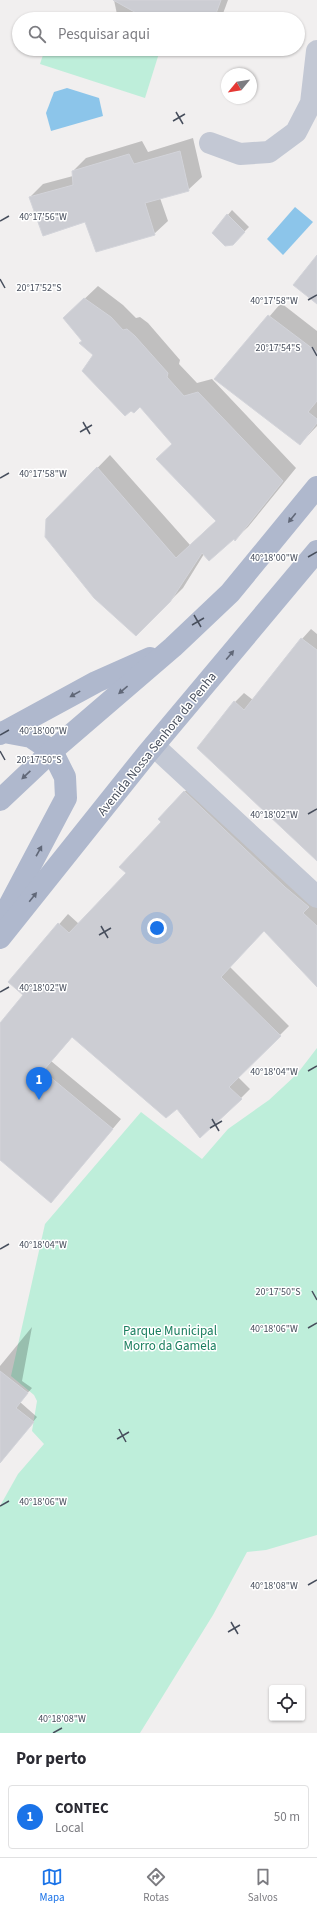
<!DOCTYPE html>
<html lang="pt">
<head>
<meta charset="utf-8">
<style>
	:root { --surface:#fff; --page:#f7f7f7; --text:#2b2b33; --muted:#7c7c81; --line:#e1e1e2; --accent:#1a73e8 }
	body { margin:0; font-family:"Source Sans 3",sans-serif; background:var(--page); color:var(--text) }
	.controls { position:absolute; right:12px; bottom:12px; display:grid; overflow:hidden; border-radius:4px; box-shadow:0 1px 3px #0004 }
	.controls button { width:36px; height:36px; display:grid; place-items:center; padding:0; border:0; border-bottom:1px solid var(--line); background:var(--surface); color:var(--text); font:20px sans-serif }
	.compass { position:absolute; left:221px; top:68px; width:36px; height:36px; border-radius:50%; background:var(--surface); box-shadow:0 1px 3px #0004; rotate:240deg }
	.you { position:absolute; left:157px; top:928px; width:14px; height:14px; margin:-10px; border:3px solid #fff; border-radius:50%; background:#1a73e8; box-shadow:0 0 0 6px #1a73e833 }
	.badge { display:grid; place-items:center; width:26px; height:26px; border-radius:50%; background:var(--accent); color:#fff; font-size:13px; font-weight:700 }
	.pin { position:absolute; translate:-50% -33px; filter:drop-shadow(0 1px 2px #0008) }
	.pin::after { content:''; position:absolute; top:21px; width:14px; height:12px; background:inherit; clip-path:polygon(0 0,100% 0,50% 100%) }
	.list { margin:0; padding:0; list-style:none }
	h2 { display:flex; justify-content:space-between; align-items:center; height:52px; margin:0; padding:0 16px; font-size:17px }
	h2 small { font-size:13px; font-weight:400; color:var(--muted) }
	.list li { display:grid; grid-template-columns:26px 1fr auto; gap:12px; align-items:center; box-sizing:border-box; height:64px; margin:0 8px 8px; padding:0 8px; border:1px solid var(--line); border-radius:4px }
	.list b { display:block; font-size:15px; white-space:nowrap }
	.list p { margin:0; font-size:13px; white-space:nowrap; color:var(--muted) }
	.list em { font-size:13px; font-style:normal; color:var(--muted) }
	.icon { flex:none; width:22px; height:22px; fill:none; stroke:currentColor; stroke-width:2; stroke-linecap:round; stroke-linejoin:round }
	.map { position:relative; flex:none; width:317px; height:1733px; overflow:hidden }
	.search { position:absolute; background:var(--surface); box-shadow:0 1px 3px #0004; left:12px; right:12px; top:12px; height:44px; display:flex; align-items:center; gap:10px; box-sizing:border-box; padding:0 14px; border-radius:22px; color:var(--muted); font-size:15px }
	.sheet { height:124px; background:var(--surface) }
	nav { display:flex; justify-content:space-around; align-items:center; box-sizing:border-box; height:56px; border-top:1px solid var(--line); background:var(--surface); font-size:11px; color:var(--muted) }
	nav a { display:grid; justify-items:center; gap:2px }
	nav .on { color:var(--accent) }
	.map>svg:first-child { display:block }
</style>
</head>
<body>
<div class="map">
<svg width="317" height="1733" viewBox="0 0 317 1733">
	<rect width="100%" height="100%" fill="#f1efef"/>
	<g fill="#beeeda">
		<polygon points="45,49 157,49 160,50 145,98 40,64"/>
		<polygon points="317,1048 317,1535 266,1550 247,1552 213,1615 140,1733 0,1733 0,1506 18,1474 44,1444 32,1431 37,1401 34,1395 11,1376 45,1224 141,1112 202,1159 228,1129 269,1100 297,1074"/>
	</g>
	<g fill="#8cc5ea">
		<polygon points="67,88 99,98 103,116 51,131 46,113 54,92"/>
		<polygon points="295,207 313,222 283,255 267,239"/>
	</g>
	<g fill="#0003">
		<polygon points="114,0 228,0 221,19 118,19"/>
		<polygon points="193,138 202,177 188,190 160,198 168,221 154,234 86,220 30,197 43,184 73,176 73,171 86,158 142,141 148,152"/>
		<polygon points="232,210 249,227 232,244 213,233"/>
		<polygon points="98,286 123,305 136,318 140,317 148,323 180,360 179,364 197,383 212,379 296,468 248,527 235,539 234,538 204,554 183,588 136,635 47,520 110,455 190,545 217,520 174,444 83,341 77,306"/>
		<polygon points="281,303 317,331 317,426 300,444 216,379"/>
		<polygon points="311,629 317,634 317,848 235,702 244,693 253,700 302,639"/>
		<polygon points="194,782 317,896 317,972 264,930 229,966 289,1026 238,1077 250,1089 241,1098 177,1107 73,1036 51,1061 121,1119 51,1202 0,1158 0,1025 25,995 9,982 68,914 79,924 127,873 162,822 159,819"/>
		<polygon points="32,1327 22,1381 32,1388 20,1402 37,1417 0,1463 0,1366"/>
	</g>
	<g fill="#cccdd3" stroke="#d3d4da">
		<polygon points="113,0 221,0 214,19 147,19"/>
		<polygon points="180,151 189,191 145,203 155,235 96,252 85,222 43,236 29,197 73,185 72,171 129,154 134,164"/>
		<polygon points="227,214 245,232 233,245 225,246 212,233"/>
		<polygon points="317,255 317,304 293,285"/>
		<polygon points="84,298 111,317 123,330 127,329 135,336 168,373 167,377 184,396 198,392 283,481 235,541 234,539 209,561 202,553 170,602 136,636 94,598 45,537 46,519 97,467 176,558 216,521 156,459 172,444 140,407 134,413 131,411 125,416 82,371 93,355 79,343 82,341 63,318"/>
		<polygon points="268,315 317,352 317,401 308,412 317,419 317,423 300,445 214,379"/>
		<polygon points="301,638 317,650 317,861 197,748 234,701 244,710"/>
		<polygon points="184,791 285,887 309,907 303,913 317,926 317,987 264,931 221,977 281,1036 229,1087 242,1099 200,1138 177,1109 166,1118 72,1037 43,1071 113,1129 51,1203 0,1160 0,1023 23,995 8,982 58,923 69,933 126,873 119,867 161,822 158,819"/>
		<polygon points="0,1371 28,1393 16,1408 34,1422 0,1463"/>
	</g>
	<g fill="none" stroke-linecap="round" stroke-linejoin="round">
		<g stroke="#c3c8d4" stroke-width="22">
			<polyline points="210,143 240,154 269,152 296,132 311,103 317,51"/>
			<polyline points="154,746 317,897"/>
		</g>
		<g stroke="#afb8cd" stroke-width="22">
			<polyline points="4,732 96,682 150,658"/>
			<polyline points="0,734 4,732 31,737 52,751 65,777 66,798 1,921"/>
			<polyline points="0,800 52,751 173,647 230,593 317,487"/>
			<polyline points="0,938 146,755 317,551"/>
		</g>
	</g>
	<defs><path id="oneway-solid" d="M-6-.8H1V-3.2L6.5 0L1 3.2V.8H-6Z"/></defs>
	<g fill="#616878">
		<use href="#oneway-solid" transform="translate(292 518) rotate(129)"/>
		<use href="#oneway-solid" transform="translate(230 655) rotate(-50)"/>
		<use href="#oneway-solid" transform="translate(123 690) rotate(140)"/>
		<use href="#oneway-solid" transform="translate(75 694) rotate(151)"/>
		<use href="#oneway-solid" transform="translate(26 775) rotate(137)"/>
		<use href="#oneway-solid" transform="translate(39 851) rotate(-61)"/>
		<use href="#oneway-solid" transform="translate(33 897) rotate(-51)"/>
	</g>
	<path fill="none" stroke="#474e5c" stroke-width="1.5" d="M176,112L183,124M173,121L185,114M0,221L9,216M0,279L5,288M308,300L317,295M312,347L317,356M83,422L90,434M80,432L92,425M0,478L9,473M308,557L317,552M194,615L201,627M192,625L204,618M0,735L9,730M0,751L5,760M308,814L317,809M101,926L108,938M99,935L111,928M0,992L9,987M308,1071L317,1066M212,1119L219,1131M210,1128L222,1121M0,1249L9,1244M312,1291L317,1300M308,1328L317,1323M119,1429L126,1442M117,1439L129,1432M0,1506L9,1501M308,1585L317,1580M231,1622L238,1634M228,1632L240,1625M53,1733L62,1728"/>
	<g text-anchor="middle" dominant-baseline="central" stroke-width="3" stroke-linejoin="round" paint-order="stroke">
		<g font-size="13" fill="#474e5c" stroke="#fff">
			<text transform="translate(157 744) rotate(-51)">Avenida Nossa Senhora da Penha</text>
		</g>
		<g font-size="13" fill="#187d5d" stroke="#fff">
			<text x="170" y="1331">Parque Municipal<tspan x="170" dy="15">Morro da Gamela</tspan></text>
		</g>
	</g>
	<g font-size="10" text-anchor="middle" fill="#474e5c" stroke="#fff" stroke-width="3" stroke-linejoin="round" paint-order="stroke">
		<text x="43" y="220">40°17'56"W</text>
		<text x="39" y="291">20°17'52"S</text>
		<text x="274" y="304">40°17'58"W</text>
		<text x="278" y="351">20°17'54"S</text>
		<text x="43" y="477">40°17'58"W</text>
		<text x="274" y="561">40°18'00"W</text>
		<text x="43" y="734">40°18'00"W</text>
		<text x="39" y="763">20°17'50"S</text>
		<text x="274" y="818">40°18'02"W</text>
		<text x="43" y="991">40°18'02"W</text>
		<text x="274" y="1075">40°18'04"W</text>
		<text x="43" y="1248">40°18'04"W</text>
		<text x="278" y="1295">20°17'50"S</text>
		<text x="274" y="1332">40°18'06"W</text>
		<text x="43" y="1505">40°18'06"W</text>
		<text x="274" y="1589">40°18'08"W</text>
		<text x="62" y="1722">40°18'08"W</text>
	</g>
</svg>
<div class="controls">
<button><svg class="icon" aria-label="locate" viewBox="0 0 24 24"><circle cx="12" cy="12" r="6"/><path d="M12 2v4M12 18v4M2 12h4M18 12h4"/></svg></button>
</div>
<svg class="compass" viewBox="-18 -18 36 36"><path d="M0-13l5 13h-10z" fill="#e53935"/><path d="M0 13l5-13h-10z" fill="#7c7c81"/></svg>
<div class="you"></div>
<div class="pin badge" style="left:39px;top:1100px">1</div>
<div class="search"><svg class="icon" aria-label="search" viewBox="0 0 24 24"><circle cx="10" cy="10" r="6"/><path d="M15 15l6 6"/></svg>Pesquisar aqui</div>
</div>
<section class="sheet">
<h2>Por perto<small></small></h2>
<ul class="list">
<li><span class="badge">1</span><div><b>CONTEC</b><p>Local</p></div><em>50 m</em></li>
</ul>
</section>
<nav>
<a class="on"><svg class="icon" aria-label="map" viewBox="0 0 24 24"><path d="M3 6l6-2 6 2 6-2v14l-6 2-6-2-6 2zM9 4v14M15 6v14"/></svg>Mapa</a>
<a><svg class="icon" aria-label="directions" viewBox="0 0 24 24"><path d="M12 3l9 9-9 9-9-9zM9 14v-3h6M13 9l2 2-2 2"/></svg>Rotas</a>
<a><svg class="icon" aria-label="saved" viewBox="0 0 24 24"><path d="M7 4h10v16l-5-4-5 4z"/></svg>Salvos</a>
</nav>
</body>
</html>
